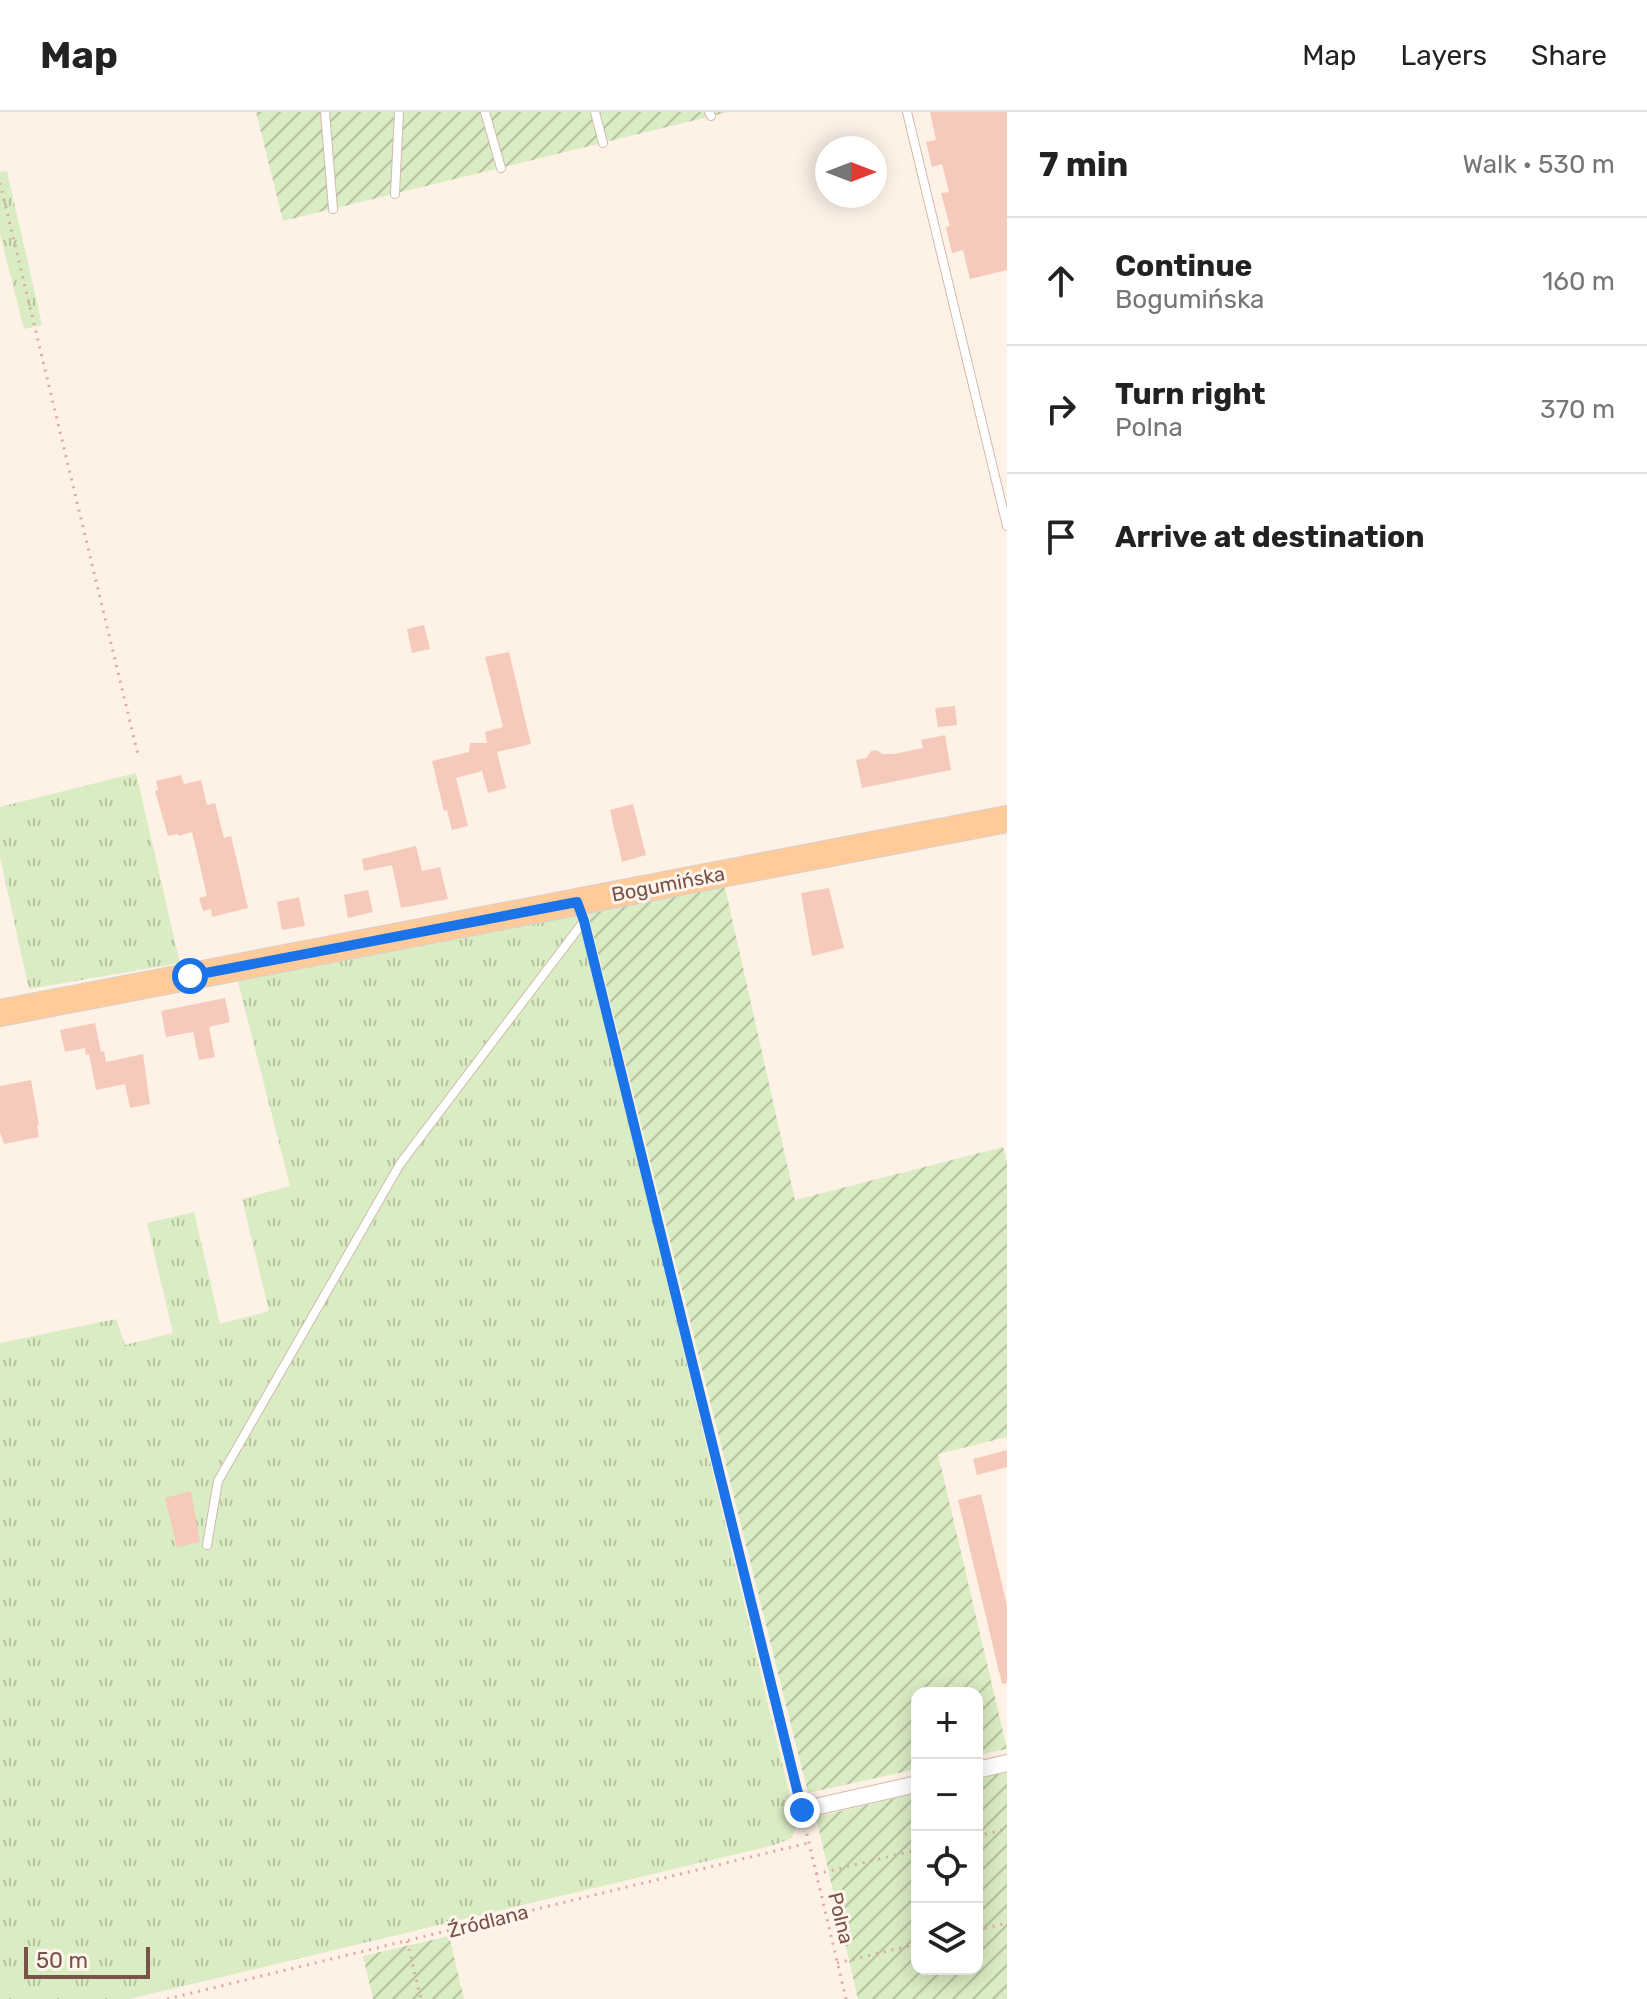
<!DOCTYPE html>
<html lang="en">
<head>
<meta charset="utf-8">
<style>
	:root { --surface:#fff; --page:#f2f2f2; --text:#222; --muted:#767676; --line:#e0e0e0 }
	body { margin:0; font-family:Rubik,sans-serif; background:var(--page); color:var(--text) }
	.controls { position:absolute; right:24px; bottom:24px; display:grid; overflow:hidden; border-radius:16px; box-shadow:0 4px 20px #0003 }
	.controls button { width:72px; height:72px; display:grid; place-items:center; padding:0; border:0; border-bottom:2px solid var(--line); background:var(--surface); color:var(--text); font:40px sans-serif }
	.compass { position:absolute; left:815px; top:24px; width:72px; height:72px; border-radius:50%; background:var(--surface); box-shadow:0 4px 20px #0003; rotate:90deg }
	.scale { position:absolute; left:24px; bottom:20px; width:126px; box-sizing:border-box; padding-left:8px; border:4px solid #795248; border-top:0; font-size:22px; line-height:28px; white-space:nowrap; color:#795248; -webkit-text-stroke:6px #fff5ed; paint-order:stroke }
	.stop { position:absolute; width:24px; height:24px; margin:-18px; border:6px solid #1a73e8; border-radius:50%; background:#fff }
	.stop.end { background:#1a73e8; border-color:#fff; box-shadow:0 2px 8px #0008 }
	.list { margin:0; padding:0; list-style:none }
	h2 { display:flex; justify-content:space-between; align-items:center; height:104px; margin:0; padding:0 32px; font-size:34px }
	h2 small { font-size:26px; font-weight:400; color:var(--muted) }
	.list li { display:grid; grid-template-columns:52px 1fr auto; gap:24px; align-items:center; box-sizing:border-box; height:128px; padding:0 32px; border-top:2px solid var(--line) }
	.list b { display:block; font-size:30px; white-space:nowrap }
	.list p { margin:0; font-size:26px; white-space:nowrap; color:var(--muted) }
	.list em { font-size:26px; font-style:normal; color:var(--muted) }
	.icon { flex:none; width:44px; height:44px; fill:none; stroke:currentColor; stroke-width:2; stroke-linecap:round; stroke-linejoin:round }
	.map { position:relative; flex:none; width:1007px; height:1887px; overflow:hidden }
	header { display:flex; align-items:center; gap:48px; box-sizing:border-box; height:112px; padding:0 40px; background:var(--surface); border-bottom:2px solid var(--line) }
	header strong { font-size:38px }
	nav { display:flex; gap:44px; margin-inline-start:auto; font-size:28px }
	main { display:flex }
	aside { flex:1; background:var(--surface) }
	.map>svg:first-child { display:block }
</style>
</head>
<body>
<header>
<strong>Map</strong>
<nav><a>Map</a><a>Layers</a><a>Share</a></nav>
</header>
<main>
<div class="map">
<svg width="1007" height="1887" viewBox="0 0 1007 1887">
	<defs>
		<pattern id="grass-tufts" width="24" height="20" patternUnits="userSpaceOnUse" patternTransform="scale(2)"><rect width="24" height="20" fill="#daecc3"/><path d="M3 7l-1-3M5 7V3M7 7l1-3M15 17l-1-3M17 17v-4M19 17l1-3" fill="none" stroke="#b6c2a0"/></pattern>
		<pattern id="garden-furrows" width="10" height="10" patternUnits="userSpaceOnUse" patternTransform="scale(2)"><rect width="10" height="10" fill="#daecc3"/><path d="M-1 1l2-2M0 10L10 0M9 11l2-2" fill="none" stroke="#b6c2a0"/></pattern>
	</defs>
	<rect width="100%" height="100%" fill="#fef1e6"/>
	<g fill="url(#grass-tufts)">
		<polygon points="7,59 42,213 24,217 0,122 0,60"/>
		<polygon points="136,661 180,851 29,877 0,745 0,695"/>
		<polygon points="575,803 582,814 797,1713 792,1726 774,1733 129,1887 0,1887 0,1231 116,1207 125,1233 173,1221 147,1111 194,1100 220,1212 269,1199 242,1087 290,1074 237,866"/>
	</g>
	<g fill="url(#garden-furrows)">
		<polygon points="256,0 728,0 283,109"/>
		<polygon points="724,771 795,1088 1003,1035 1007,1051 1007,1325 938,1342 1007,1637 977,1643 977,1581 917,1581 917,1657 808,1681 587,797"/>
		<polygon points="1007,1660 1007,1887 858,1887 816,1705 917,1681 917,1857 977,1857 977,1667"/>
		<polygon points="449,1824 464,1887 373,1887 363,1844"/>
	</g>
	<g fill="#f5cabb">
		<polygon points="930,0 1007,0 1007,158 970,167 963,138 952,141 946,115 950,114 941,81 949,80 942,52 932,55 926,30 936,28"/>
		<polygon points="424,513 430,537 412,541 407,517"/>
		<polygon points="509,540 531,632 497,640 506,676 488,681 482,659 456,666 468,714 452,718 447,698 444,699 432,649 469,640 470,631 487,631 485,620 503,615 485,545"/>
		<polygon points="955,594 957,613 938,615 935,596"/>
		<polygon points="945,623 951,658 862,676 856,648 866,646 871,639 876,638 883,642 894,642 923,636 921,628"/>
		<polygon points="181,663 184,672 201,668 207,693 215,691 224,726 231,724 248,796 212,805 211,797 203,799 199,786 207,784 192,720 179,724 178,722 168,724 155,679 158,678 156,669"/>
		<polygon points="633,692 646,743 622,750 610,698"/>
		<polygon points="416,734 422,759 440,755 448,787 401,796 392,753 364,759 362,747"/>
		<polygon points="829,776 844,836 812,844 801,781"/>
		<polygon points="368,778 373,800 348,806 344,783"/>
		<polygon points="299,785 305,814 282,818 277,790"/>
		<polygon points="225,886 230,910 209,915 215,945 199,948 193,920 166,925 161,899"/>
		<polygon points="95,911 101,940 104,939 106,950 143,942 150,992 130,996 125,972 96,978 89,942 86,943 85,936 65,940 60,918"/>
		<polygon points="31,968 39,1013 37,1013 39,1025 4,1032 0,1020 0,974"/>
		<polygon points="1007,1338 1007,1355 977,1363 973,1347"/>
		<polygon points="191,1379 200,1430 177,1435 165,1386"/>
		<polygon points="981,1382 1007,1494 1007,1571 1002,1572 958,1388"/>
	</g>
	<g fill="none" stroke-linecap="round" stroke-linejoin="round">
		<defs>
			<g id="lane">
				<polyline points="325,0 333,97"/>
				<polyline points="485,0 501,56"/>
				<polyline points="595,0 603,31"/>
				<polyline points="709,0 711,4"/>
				<polyline points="907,0 1007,414"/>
				<polyline points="395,82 399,0"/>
				<polyline points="207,1433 218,1369 400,1052 584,809"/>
			</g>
			<g id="street">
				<polyline points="977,1658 1007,1651"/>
				<polyline points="802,1698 917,1672"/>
			</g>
			<polyline id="primary" points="0,901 1007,707"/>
		</defs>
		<use href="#lane" stroke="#d3b9ad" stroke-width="10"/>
		<use href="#street" stroke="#d3b9ad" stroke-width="18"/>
		<use href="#primary" stroke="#d9cfcc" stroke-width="28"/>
		<g stroke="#daac9e" stroke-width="3" stroke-dasharray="2 6" stroke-linecap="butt">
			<polyline points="0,71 138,643"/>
			<polyline points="588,824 798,1683"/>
			<polyline points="805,1714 846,1887"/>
			<polyline points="977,1724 1007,1717"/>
			<polyline points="816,1762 917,1738"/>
			<polyline points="977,1818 1007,1811"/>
			<polyline points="407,1829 421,1887"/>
			<polyline points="837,1851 917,1832"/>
			<polyline points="167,1887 808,1731"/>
		</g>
		<use href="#lane" stroke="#fff" stroke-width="8"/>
		<use href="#street" stroke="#fff" stroke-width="16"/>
		<use href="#primary" stroke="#ffcb9b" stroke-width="26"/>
	</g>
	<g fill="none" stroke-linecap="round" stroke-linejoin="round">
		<polyline stroke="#1a73e8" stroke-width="10" points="190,864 577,790 584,809 802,1698"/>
	</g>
	<g text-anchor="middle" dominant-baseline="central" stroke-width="6" stroke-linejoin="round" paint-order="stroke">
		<g font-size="20" fill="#795248" stroke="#fff5ed">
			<text transform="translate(668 772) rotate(-11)">Bogumińska</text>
			<text transform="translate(841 1806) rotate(76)">Polna</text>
			<text transform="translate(488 1809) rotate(-14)">Źródlana</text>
		</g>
	</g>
</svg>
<div class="controls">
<button>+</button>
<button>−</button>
<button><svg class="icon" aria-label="locate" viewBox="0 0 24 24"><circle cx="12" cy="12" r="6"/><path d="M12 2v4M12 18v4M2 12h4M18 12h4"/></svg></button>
<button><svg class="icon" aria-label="layers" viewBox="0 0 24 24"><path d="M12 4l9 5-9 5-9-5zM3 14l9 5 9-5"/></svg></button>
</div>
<svg class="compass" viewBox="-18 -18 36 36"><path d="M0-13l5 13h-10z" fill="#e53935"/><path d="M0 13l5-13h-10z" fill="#767676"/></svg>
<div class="scale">50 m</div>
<div class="stop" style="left:190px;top:864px"></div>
<div class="stop end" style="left:802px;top:1698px"></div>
</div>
<aside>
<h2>7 min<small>Walk · 530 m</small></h2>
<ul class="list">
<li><svg class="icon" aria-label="ahead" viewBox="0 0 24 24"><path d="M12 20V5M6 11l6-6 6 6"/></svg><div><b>Continue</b><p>Bogumińska</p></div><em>160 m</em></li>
<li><svg class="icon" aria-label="right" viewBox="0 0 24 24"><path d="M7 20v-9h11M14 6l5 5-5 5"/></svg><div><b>Turn right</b><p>Polna</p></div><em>370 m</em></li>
<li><svg class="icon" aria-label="arrive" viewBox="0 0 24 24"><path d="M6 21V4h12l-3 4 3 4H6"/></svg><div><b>Arrive at destination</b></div></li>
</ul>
</aside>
</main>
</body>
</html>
